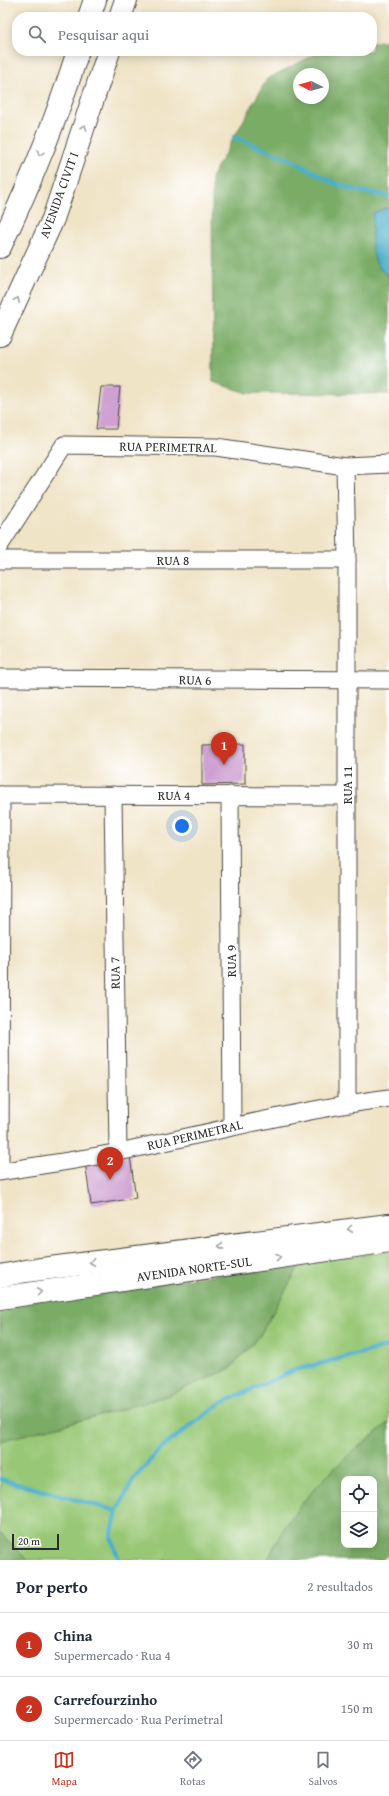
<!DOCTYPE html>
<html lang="pt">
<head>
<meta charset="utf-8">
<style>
	:root { --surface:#fff; --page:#f6f6f7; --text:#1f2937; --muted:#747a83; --line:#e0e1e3; --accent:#c8321e }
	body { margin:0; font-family:"Gentium Book Plus",serif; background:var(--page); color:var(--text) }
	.controls { position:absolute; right:12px; bottom:12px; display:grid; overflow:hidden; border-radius:8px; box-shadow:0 2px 10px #0003 }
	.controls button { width:36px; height:36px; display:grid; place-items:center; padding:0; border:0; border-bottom:1px solid var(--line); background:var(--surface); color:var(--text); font:20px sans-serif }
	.compass { position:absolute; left:293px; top:68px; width:36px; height:36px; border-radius:50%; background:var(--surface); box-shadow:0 2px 10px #0003; rotate:275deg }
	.scale { position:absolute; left:12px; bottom:10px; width:47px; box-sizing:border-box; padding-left:4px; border:2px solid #2b2b2b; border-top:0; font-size:11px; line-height:14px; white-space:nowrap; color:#2b2b2b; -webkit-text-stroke:3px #fff; paint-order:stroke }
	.you { position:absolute; left:182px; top:826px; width:14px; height:14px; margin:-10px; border:3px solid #fff; border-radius:50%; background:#1a73e8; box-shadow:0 0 0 6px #1a73e833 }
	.badge { display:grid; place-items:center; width:26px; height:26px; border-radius:50%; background:var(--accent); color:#fff; font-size:13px; font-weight:700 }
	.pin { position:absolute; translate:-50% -33px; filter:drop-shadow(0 1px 2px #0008) }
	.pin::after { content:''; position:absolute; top:21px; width:14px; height:12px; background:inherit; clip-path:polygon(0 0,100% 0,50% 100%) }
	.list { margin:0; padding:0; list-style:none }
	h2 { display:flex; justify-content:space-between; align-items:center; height:52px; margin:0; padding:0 16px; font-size:17px }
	h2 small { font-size:13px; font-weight:400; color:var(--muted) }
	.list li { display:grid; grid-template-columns:26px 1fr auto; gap:12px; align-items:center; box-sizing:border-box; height:64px; padding:0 16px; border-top:1px solid var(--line) }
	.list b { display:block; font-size:15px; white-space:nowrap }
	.list p { margin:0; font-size:13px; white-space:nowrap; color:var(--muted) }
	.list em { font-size:13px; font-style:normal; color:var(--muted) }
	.icon { flex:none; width:22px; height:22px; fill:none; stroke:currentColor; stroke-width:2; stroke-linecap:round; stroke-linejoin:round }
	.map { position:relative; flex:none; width:389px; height:1560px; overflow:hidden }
	.search { position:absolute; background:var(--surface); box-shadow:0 2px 10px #0003; left:12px; right:12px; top:12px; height:44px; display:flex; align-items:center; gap:10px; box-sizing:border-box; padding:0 14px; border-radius:16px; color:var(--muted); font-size:15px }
	.sheet { height:180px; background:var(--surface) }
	nav { display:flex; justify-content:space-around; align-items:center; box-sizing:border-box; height:56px; border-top:1px solid var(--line); background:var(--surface); font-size:11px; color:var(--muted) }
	nav a { display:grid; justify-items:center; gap:2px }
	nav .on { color:var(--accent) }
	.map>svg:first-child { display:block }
</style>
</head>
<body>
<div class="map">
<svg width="389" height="1560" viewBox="0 0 389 1560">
	<rect width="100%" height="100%" fill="#fff"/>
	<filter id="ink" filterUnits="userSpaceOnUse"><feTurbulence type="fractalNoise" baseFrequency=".025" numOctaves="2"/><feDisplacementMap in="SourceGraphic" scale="8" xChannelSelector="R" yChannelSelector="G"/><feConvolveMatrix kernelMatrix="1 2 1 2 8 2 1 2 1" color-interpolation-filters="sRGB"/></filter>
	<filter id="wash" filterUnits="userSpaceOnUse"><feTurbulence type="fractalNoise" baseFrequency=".012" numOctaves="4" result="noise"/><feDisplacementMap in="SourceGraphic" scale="16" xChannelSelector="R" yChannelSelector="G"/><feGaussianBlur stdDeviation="0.9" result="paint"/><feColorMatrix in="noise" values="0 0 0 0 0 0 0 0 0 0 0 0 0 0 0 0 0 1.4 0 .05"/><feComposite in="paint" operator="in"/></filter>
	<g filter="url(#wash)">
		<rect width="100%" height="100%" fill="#f0e4c7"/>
		<path fill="#98c775" stroke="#627950" d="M389,1251V1423C349,1452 310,1488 283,1530C277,1539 273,1550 268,1560H27L0,1532V1441L116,1411L169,1395L230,1369L259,1337L301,1263Z"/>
		<g fill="#7aac66" stroke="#526c48" fill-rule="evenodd">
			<path d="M389,39V207L373,213L385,274L389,276V394L248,393L213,382L212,176L267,79L316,54L332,51H372V43ZM299,74H323V98H299Z"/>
			<polygon points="301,1263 259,1337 230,1368 169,1395 116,1411 0,1441 0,1305"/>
			<path d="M389,1423V1553L382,1560H268C273,1550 277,1539 283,1530C310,1488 349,1452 389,1423ZM344,1479H374V1545H344Z"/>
			<polygon points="0,1532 27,1560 0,1560"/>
		</g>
		<path fill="#49afc8" stroke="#3a6d7a" d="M389,207V276C367,265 372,233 373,213Z"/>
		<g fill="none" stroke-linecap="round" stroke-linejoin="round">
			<g stroke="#49afc8" stroke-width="4.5">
				<polyline points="234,137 289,159 334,183 358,191 389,196"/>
				<polyline points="0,1479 117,1511"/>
				<polyline points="119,1560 111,1537 117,1511 133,1480 161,1448 221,1403 295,1370 389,1346"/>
			</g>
		</g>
		<g id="blocks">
			<g fill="#cfa1d2">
				<polygon points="101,387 120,387 116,429 96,429"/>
				<polygon points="245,744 245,784 202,785 202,745"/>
				<polygon points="130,1156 136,1198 91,1205 85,1162"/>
			</g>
		</g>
	</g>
	<g filter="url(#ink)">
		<use href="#blocks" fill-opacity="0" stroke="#494742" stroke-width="1"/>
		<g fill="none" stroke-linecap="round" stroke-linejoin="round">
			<defs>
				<g id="street">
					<polyline points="345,466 347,560 347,1103"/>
					<polyline points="0,545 64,445 216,447 345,466 389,464"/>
					<polyline points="0,560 347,560"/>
					<polyline points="0,678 389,680"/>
					<polyline points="0,795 347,796"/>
					<path d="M1,795L0,1172C40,1165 80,1160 119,1152C209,1133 298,1110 389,1098"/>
					<polyline points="113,795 118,1152"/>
					<polyline points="230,795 232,1126"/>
				</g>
				<g id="secondary">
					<polyline points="89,17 95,0"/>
					<polyline points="120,17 126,0"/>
					<path d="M0,247C30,184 57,118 78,51"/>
					<polyline points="0,335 53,219 109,51"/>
					<polyline points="0,1276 26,1271 389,1225"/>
					<polyline points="0,1298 389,1241"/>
				</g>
			</defs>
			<use href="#street" stroke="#494742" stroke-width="19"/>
			<use href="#secondary" stroke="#494742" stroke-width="24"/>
			<use href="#street" stroke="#fff" stroke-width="17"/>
			<use href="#secondary" stroke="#fff" stroke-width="22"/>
		</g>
		<defs><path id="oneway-chevron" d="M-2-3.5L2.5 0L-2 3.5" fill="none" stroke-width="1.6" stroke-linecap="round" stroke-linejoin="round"/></defs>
		<g stroke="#a0a0a0">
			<use href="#oneway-chevron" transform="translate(84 127) rotate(-71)"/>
			<use href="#oneway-chevron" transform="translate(40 153) rotate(111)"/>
			<use href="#oneway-chevron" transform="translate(17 300) rotate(-66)"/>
			<use href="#oneway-chevron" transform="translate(350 1229) rotate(173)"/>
			<use href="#oneway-chevron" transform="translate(221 1246) rotate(173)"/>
			<use href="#oneway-chevron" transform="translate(278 1257) rotate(-8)"/>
			<use href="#oneway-chevron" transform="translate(92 1262) rotate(173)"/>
			<use href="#oneway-chevron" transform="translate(39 1292) rotate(-8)"/>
		</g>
	</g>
	<g text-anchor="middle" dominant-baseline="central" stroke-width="4" stroke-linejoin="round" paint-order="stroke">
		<g font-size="13" fill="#2b2b2b" stroke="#fff">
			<text transform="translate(59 195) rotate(-70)">AVENIDA CIVIT I</text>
			<text transform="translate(168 447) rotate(1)">RUA PERIMETRAL</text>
			<text x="173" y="560">RUA 8</text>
			<text transform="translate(195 680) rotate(1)">RUA 6</text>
			<text transform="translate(347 785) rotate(-90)">RUA 11</text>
			<text x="174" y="795">RUA 4</text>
			<text transform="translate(231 961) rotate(-90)">RUA 9</text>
			<text transform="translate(115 973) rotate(-91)">RUA 7</text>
			<text transform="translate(195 1135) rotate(-13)">RUA PERIMETRAL</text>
			<text transform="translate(194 1269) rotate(-8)">AVENIDA NORTE-SUL</text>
		</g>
	</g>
</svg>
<div class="controls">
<button><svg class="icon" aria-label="locate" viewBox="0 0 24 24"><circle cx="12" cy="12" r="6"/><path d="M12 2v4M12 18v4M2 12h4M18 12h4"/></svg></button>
<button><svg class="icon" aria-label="layers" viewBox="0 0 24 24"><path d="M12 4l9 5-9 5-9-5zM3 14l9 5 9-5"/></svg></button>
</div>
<svg class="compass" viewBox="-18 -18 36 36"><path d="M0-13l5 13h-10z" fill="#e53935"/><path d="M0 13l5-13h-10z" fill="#747a83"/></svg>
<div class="scale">20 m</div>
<div class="you"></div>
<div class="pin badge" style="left:224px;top:765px">1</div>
<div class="pin badge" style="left:110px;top:1180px">2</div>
<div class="search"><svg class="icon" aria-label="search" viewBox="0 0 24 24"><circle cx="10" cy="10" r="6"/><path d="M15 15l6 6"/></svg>Pesquisar aqui</div>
</div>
<section class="sheet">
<h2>Por perto<small>2 resultados</small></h2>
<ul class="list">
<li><span class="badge">1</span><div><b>China</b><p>Supermercado · Rua 4</p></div><em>30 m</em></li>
<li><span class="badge">2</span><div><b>Carrefourzinho</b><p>Supermercado · Rua Perimetral</p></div><em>150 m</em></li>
</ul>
</section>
<nav>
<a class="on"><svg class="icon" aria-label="map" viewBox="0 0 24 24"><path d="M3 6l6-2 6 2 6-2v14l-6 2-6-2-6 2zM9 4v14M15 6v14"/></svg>Mapa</a>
<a><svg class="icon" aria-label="directions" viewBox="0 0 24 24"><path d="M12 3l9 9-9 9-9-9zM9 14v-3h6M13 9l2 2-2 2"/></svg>Rotas</a>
<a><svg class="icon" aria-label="saved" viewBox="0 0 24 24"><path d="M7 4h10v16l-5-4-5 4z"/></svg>Salvos</a>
</nav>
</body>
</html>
